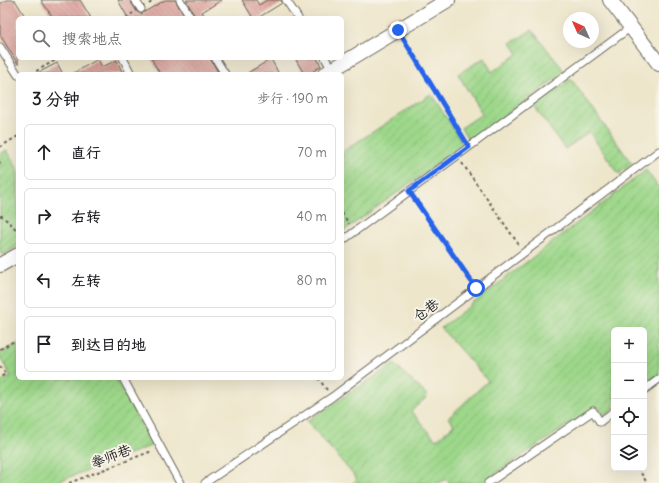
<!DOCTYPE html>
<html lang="zh">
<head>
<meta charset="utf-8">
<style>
	:root { --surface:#fff; --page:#f2f2f2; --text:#202124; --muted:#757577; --line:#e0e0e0 }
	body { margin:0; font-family:Delius,"LXGW WenKai TC",sans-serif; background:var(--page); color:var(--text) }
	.controls { position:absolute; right:12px; bottom:12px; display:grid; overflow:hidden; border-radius:6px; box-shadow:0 4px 16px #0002 }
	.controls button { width:36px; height:36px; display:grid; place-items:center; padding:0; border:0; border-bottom:1px solid var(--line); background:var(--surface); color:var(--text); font:20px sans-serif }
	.compass { position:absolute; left:563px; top:12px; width:36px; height:36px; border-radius:50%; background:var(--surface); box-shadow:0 4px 16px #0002; rotate:315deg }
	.stop { position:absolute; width:12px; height:12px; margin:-9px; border:3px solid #2563eb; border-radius:50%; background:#fff }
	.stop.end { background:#2563eb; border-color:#fff; box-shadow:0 1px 4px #0008 }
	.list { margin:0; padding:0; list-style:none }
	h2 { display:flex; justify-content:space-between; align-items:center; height:52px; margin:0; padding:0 16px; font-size:17px }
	h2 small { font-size:13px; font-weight:400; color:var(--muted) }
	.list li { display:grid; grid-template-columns:26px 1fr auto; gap:12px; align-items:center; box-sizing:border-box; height:56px; margin:0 8px 8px; padding:0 8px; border:1px solid var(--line); border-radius:6px }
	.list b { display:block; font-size:15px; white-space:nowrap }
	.list em { font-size:13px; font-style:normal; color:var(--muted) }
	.icon { flex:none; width:22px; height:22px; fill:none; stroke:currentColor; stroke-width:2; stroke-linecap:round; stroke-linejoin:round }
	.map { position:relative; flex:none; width:659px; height:483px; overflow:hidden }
	.search { position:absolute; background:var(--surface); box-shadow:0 4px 16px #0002; left:16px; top:16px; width:328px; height:44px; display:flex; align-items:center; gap:10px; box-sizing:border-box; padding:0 14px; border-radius:6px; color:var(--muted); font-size:15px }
	.panel { position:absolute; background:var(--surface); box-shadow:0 4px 16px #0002; left:16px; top:72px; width:328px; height:308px; border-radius:6px }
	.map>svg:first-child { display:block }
</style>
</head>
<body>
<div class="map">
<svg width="659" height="483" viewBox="0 0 659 483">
	<defs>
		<pattern id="garden-furrows" width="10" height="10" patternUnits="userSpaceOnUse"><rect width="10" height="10" fill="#9dd78a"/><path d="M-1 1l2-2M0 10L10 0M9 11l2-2" fill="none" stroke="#87b876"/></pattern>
		<pattern id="building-back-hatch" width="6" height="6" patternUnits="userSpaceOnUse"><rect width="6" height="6" fill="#dc9f99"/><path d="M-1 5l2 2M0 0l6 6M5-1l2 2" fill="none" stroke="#bc8883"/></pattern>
	</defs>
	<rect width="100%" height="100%" fill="#f7f3e8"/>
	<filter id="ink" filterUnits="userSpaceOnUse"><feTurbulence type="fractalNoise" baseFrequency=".025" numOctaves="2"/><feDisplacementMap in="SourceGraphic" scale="8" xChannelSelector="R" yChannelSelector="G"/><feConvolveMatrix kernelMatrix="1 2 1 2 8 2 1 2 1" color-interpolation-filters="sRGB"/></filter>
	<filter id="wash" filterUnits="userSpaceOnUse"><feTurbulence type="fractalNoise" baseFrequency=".012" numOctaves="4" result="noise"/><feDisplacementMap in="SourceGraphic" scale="16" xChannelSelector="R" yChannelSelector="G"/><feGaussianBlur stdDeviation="0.9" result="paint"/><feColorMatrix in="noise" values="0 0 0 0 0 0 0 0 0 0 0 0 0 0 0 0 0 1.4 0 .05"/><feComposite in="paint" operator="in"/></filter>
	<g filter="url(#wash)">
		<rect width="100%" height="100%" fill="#eee6cb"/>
		<g fill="url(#garden-furrows)" stroke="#5c7a53">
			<polygon points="532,30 565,72 470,142 461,128 482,114 458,74 484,58 492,72 518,54 511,43"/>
			<polygon points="571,79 632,164 619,174 589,132 565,149 534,106"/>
			<polygon points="431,94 464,145 342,232 342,152"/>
			<polygon points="7,150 18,170 18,246 2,255 0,252 0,154"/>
			<polygon points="646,170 659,188 659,375 644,386 644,330 614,330 614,408 604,415 597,406 481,483 449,483 446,479 439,483 353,483 357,479 307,421 394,364 428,396 411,411 436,440 454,425 448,418 488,381 441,328"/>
			<polygon points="18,344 18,378 115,378 153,445 54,483 0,483 0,382 11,376 0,357 0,353"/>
		</g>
		<g id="blocks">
			<g fill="url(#building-back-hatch)">
				<polygon points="6,0 15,0 26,18 18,18 18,64 0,35 0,4"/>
				<polygon points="41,0 80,0 91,18 53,18"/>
				<polygon points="118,0 130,0 137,12 141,14 165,0 175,0 185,18 128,18"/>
				<polygon points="186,0 222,0 202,12 206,18 196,18"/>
				<polygon points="242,0 256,0 259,5 267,0 281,0 282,3 258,18 253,18"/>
				<polygon points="151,58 210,58 219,74 160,74"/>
				<polygon points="295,58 317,58 321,66 309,74 304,74"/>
				<polygon points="98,59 102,67 117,60 123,74 72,74"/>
				<polygon points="271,59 279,74 246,74"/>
				<polygon points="57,63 63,74 36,74"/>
			</g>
		</g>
	</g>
	<g filter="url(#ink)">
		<use href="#blocks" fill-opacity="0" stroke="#666359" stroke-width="1"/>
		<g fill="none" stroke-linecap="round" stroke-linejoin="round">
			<defs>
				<g id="lane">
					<polyline points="135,0 141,9"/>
					<polyline points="180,0 191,18"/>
					<polyline points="286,0 298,18"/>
					<polyline points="0,47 18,75"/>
					<polyline points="123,58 131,74"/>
					<polyline points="215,58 225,74"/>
					<polyline points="325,58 332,70"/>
					<polyline points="342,241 631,27"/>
					<polyline points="126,378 124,380 180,483"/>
					<polyline points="644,390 659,379"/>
					<polyline points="205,483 332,397 659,151"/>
					<polyline points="488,483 593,411 600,422 614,411"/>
				</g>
				<g id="street">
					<polyline points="610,0 659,64"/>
					<polyline points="325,74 448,0"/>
					<polyline points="0,265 18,255"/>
				</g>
			</defs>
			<use href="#lane" stroke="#666359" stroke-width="9"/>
			<use href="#street" stroke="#666359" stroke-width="16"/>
			<g stroke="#666359" stroke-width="2" stroke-dasharray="3 3" stroke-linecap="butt">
				<polyline points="149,4 154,0"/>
				<polyline points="126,18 133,13"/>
				<polyline points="404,40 464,139"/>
				<polyline points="31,74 59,58"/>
				<polyline points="0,147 18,136"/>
				<polyline points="0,162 0,164"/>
				<polyline points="462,163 519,245"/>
				<polyline points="414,199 471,281"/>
				<polyline points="342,213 349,224"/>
				<polyline points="0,216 2,216 18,231"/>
				<polyline points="0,349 18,339"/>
				<polyline points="0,366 6,374 0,377"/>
				<polyline points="318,378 327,390"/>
				<polyline points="610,424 614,430"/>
				<polyline points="638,468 647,483"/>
				<polyline points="69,483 152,451"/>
			</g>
			<use href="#lane" stroke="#fff" stroke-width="7"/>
			<use href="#street" stroke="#fff" stroke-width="14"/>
		</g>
	</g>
	<g fill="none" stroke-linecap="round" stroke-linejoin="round" filter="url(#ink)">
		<polyline stroke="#2563eb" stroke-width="5" points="398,30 469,147 409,191 476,288"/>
	</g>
	<g text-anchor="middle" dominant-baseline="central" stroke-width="4" stroke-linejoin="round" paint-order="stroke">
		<g font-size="14" fill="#1c1c1c" stroke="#f7f3e8">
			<text transform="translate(426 310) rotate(-37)">仓巷</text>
			<text transform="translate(111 456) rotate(-21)">拳师巷</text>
		</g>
	</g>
</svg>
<div class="controls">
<button>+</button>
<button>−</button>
<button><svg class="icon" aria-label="locate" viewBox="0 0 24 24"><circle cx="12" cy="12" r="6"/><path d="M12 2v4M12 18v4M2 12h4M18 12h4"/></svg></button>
<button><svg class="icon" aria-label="layers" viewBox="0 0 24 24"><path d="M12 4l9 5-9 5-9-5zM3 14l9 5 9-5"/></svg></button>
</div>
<svg class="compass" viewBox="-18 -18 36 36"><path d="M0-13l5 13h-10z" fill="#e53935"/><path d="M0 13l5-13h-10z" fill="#757577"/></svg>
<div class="stop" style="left:476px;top:288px"></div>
<div class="stop end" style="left:398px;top:30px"></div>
<div class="search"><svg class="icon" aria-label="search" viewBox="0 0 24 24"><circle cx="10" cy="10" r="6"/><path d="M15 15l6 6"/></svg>搜索地点</div>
<section class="panel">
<h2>3 分钟<small>步行 · 190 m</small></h2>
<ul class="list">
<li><svg class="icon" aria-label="ahead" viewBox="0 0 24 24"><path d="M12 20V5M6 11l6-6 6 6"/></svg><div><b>直行</b></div><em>70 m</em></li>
<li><svg class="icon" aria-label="right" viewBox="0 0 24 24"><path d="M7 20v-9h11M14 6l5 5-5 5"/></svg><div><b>右转</b></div><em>40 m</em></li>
<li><svg class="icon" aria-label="left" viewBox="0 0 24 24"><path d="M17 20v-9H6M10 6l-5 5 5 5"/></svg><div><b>左转</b></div><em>80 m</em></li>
<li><svg class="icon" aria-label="arrive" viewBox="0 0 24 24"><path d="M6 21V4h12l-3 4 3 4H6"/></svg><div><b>到达目的地</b></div></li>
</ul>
</section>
</div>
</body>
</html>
